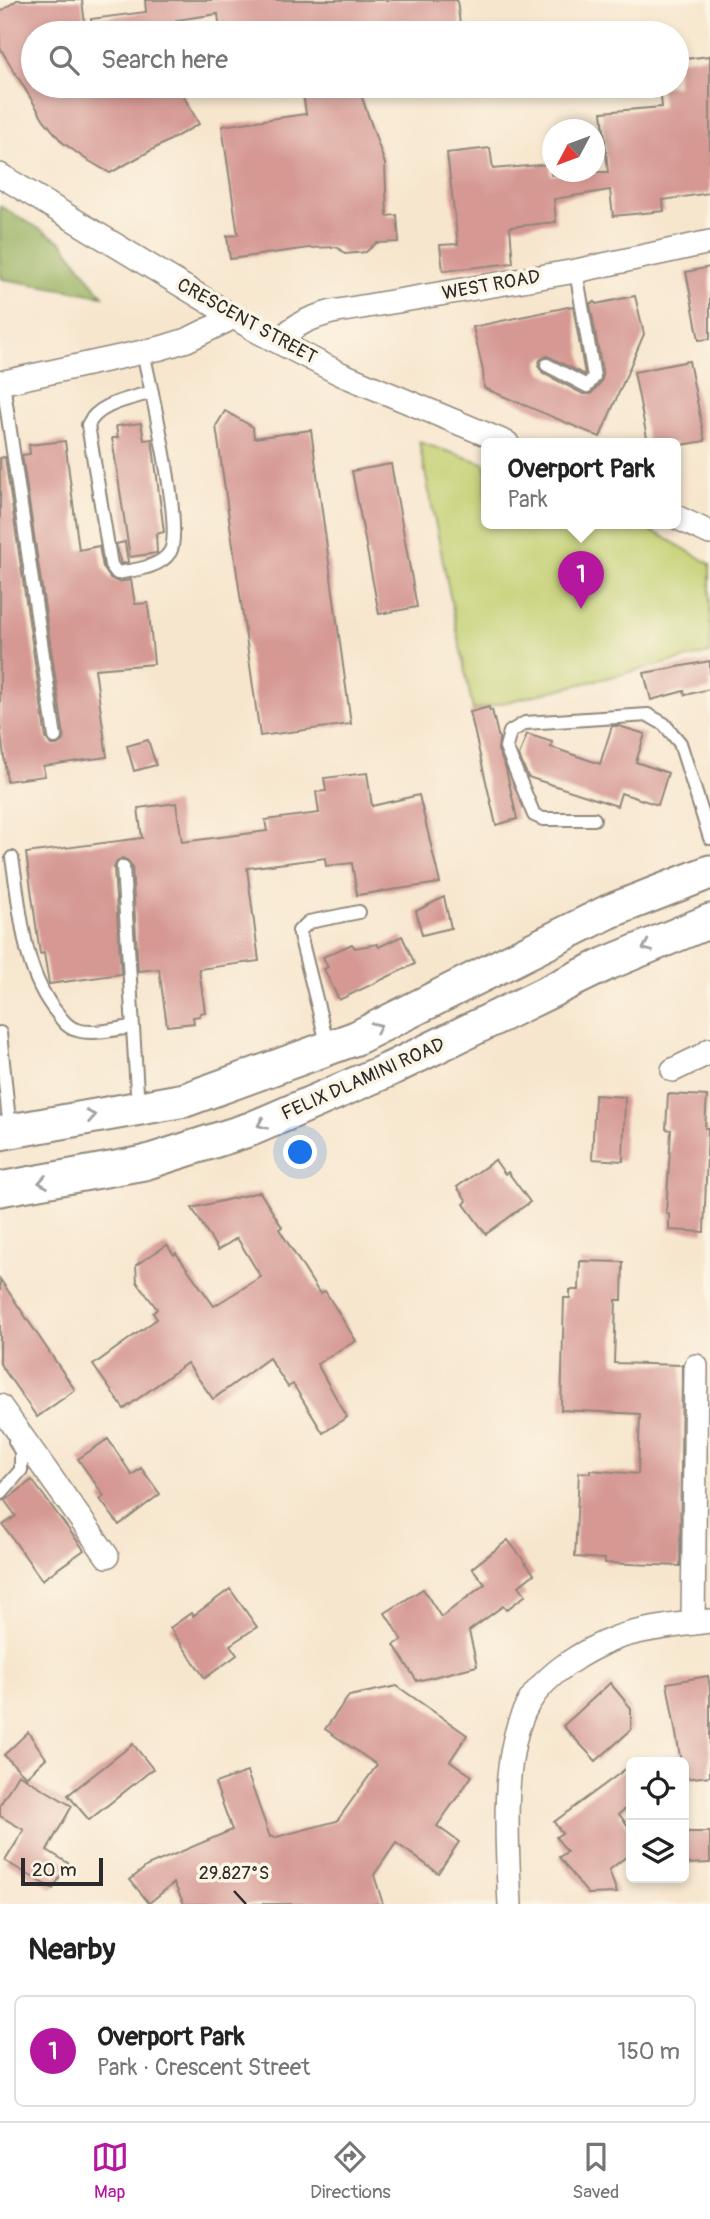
<!DOCTYPE html>
<html lang="en">
<head>
<meta charset="utf-8">
<style>
	:root { --surface:#fff; --page:#f2f2f2; --text:#222; --muted:#767676; --line:#e0e0e0; --accent:#b5179e }
	body { margin:0; font-family:Pangolin,sans-serif; background:var(--page); color:var(--text) }
	.controls { position:absolute; right:21px; bottom:21px; display:grid; overflow:hidden; border-radius:10px; box-shadow:0 4px 10px #0003 }
	.controls button { width:63px; height:63px; display:grid; place-items:center; padding:0; border:0; border-bottom:2px solid var(--line); background:var(--surface); color:var(--text); font:35px sans-serif }
	.compass { position:absolute; left:542px; top:119px; width:63px; height:63px; border-radius:50%; background:var(--surface); box-shadow:0 4px 10px #0003; rotate:229deg }
	.scale { position:absolute; left:21px; bottom:18px; width:82px; box-sizing:border-box; padding-left:7px; border:4px solid #2b2b2b; border-top:0; font-size:19px; line-height:24px; white-space:nowrap; color:#2b2b2b; -webkit-text-stroke:5px #fcf5e5; paint-order:stroke }
	.you { position:absolute; left:301px; top:1153px; width:24px; height:24px; margin:-18px; border:5px solid #fff; border-radius:50%; background:#1a73e8; box-shadow:0 0 0 10px #1a73e833 }
	.badge { display:grid; place-items:center; width:46px; height:46px; border-radius:50%; background:var(--accent); color:#fff; font-size:23px; font-weight:700 }
	.pin { position:absolute; translate:-50% -58px; filter:drop-shadow(0 2px 4px #0008) }
	.pin::after { content:''; position:absolute; top:37px; width:24px; height:21px; background:inherit; clip-path:polygon(0 0,100% 0,50% 100%) }
	.popup { position:absolute; left:481px; top:438px; width:200px; height:91px; box-sizing:border-box; display:grid; place-content:center; border-radius:10px; background:var(--surface); filter:drop-shadow(0 2px 5px #0005); font-size:23px; white-space:nowrap; color:var(--muted) }
	.popup b { font-size:26px; color:var(--text) }
	.popup::after { content:''; position:absolute; left:50%; top:100%; margin-left:-14px; border:14px solid transparent; border-top-color:var(--surface) }
	.list { margin:0; padding:0; list-style:none }
	h2 { display:flex; justify-content:space-between; align-items:center; height:91px; margin:0; padding:0 28px; font-size:30px }
	h2 small { font-size:23px; font-weight:400; color:var(--muted) }
	.list li { display:grid; grid-template-columns:46px 1fr auto; gap:21px; align-items:center; box-sizing:border-box; height:112px; margin:0 14px 14px; padding:0 14px; border:2px solid var(--line); border-radius:10px }
	.list b { display:block; font-size:26px; white-space:nowrap }
	.list p { margin:0; font-size:23px; white-space:nowrap; color:var(--muted) }
	.list em { font-size:23px; font-style:normal; color:var(--muted) }
	.icon { flex:none; width:38px; height:38px; fill:none; stroke:currentColor; stroke-width:2; stroke-linecap:round; stroke-linejoin:round }
	.map { position:relative; flex:none; width:710px; height:1904px; overflow:hidden }
	.search { position:absolute; background:var(--surface); box-shadow:0 4px 10px #0003; left:21px; right:21px; top:21px; height:77px; display:flex; align-items:center; gap:18px; box-sizing:border-box; padding:0 24px; border-radius:38px; color:var(--muted); font-size:26px }
	.sheet { height:217px; background:var(--surface) }
	nav { display:flex; justify-content:space-around; align-items:center; box-sizing:border-box; height:98px; border-top:2px solid var(--line); background:var(--surface); font-size:19px; color:var(--muted) }
	nav a { display:grid; justify-items:center; gap:4px }
	nav .on { color:var(--accent) }
	.map>svg:first-child { display:block }
</style>
</head>
<body>
<div class="map">
<svg width="710" height="1904" viewBox="0 0 710 1904">
	<rect width="100%" height="100%" fill="#fcf5e5"/>
	<filter id="ink" filterUnits="userSpaceOnUse"><feTurbulence type="fractalNoise" baseFrequency=".0143" numOctaves="2"/><feDisplacementMap in="SourceGraphic" scale="14" xChannelSelector="R" yChannelSelector="G"/><feConvolveMatrix kernelMatrix="1 2 1 2 8 2 1 2 1" color-interpolation-filters="sRGB"/></filter>
	<filter id="wash" filterUnits="userSpaceOnUse"><feTurbulence type="fractalNoise" baseFrequency=".00686" numOctaves="4" result="noise"/><feDisplacementMap in="SourceGraphic" scale="28" xChannelSelector="R" yChannelSelector="G"/><feGaussianBlur stdDeviation="1.57" result="paint"/><feColorMatrix in="noise" values="0 0 0 0 0 0 0 0 0 0 0 0 0 0 0 0 0 1.4 0 .05"/><feComposite in="paint" operator="in"/></filter>
	<g filter="url(#wash)">
		<rect width="100%" height="100%" fill="#f7e6ce"/>
		<polygon fill="#c2cf71" stroke="#767d4e" stroke-width="2" points="419,442 486,464 486,523 632,523 662,536 710,564 710,653 473,710"/>
		<polygon fill="#99b263" stroke="#626e47" stroke-width="2" points="0,206 62,242 103,296 2,279 0,269"/>
		<g id="blocks">
			<g fill="#d59893">
				<polygon points="17,0 82,0 86,33 33,33 33,86 183,86 184,97 199,124 110,173 84,158 62,142 44,120 0,48 0,12"/>
				<polygon points="145,0 457,0 461,33 253,33 252,26 220,30 218,14 176,20 177,33 92,33 91,19 146,12"/>
				<polygon points="710,56 710,193 663,200 664,211 613,216 610,190 554,199 556,222 510,227 513,263 443,271 440,245 458,244 447,153 490,148 493,169 550,164 551,175 577,172 608,172 602,112 662,107 660,86 677,86 677,60"/>
				<polygon points="302,86 358,86 385,164 387,216 397,215 399,242 376,243 366,252 345,254 337,247 309,248 230,259 227,236 238,235 222,126 306,114"/>
				<polygon points="710,267 710,339 699,340 686,272"/>
				<polygon points="635,296 644,334 600,437 484,388 483,371 473,327 573,306 585,375 547,356 540,360 538,366 543,373 583,394 591,394 601,382 603,376 590,303 595,302 596,304"/>
				<polygon points="689,361 705,441 676,446 676,443 648,443 634,372"/>
				<polygon points="225,411 253,427 254,438 311,430 351,724 260,736 216,426"/>
				<polygon points="141,423 144,440 152,439 164,532 156,534 157,553 130,557 112,438 118,438 116,426"/>
				<polygon points="65,441 79,550 99,546 103,567 110,578 118,582 131,580 135,604 148,603 154,664 95,669 107,757 43,766 45,776 7,781 0,725 0,458 5,457 46,738 51,745 57,745 63,741 64,736 22,455 30,454 29,445"/>
				<polygon points="391,464 417,607 379,614 352,471"/>
				<polygon points="125,542 128,562 121,564 116,544"/>
				<polygon points="710,661 710,689 685,695 684,691 651,700 644,673"/>
				<polygon points="489,707 490,711 492,710 499,739 498,750 506,769 517,819 496,825 470,712"/>
				<polygon points="612,726 619,726 645,734 636,762 668,773 658,805 621,793 617,806 528,777 519,756 527,734 552,742 551,747 600,764"/>
				<polygon points="148,740 156,765 134,771 127,746"/>
				<polygon points="367,773 372,806 419,795 440,883 357,895 352,863 326,866 325,858 247,868 259,961 199,969 205,1012 200,1013 200,1016 193,1017 194,1023 167,1026 159,969 138,971 132,866 127,860 122,858 116,863 114,868 121,974 49,984 44,953 40,954 26,853 142,838 138,808 176,803 182,842 267,831 265,820 319,813 316,792 326,791 324,778"/>
				<polygon points="444,897 451,928 422,935 416,911"/>
				<polygon points="402,936 415,964 339,1000 324,969 328,967 323,957 352,944 355,948 377,944 379,947"/>
				<polygon points="668,1094 707,1096 705,1128 708,1128 704,1232 669,1230 669,1214 666,1214 671,1130 666,1129"/>
				<polygon points="595,1095 625,1097 623,1161 592,1159"/>
				<polygon points="495,1160 505,1174 508,1172 530,1202 486,1234 464,1204 467,1201 457,1187"/>
				<polygon points="260,1192 282,1227 279,1229 320,1294 325,1291 356,1341 317,1364 347,1417 323,1433 293,1384 288,1387 269,1358 213,1399 187,1363 124,1409 93,1365 157,1319 153,1313 157,1309 137,1282 136,1265 167,1245 174,1255 176,1253 214,1306 261,1277 237,1238 218,1250 192,1208"/>
				<polygon points="580,1261 623,1262 622,1300 616,1300 614,1363 682,1365 680,1566 605,1563 605,1559 575,1557 579,1472 590,1473 590,1470 638,1474 640,1414 561,1410 564,1298 570,1298 570,1290 579,1290"/>
				<polygon points="0,1279 75,1390 37,1417 0,1364"/>
				<polygon points="108,1439 132,1475 141,1468 160,1494 119,1525 100,1499 104,1496 78,1459"/>
				<polygon points="32,1480 84,1550 42,1580 3,1525 16,1516 5,1501"/>
				<polygon points="508,1540 534,1574 519,1586 526,1595 506,1610 503,1606 469,1631 477,1666 417,1681 394,1645 402,1640 385,1613 423,1589 441,1617 485,1584 472,1568"/>
				<polygon points="230,1589 257,1627 230,1645 237,1655 205,1678 170,1628 191,1613 193,1616"/>
				<polygon points="708,1676 710,1688 710,1776 684,1779 684,1762 681,1762 667,1683"/>
				<polygon points="610,1683 631,1708 631,1730 596,1761 563,1726"/>
				<polygon points="397,1686 467,1735 450,1761 472,1776 437,1826 459,1842 438,1873 396,1843 374,1875 383,1904 184,1904 174,1883 149,1903 130,1880 147,1866 232,1830 215,1783 247,1772 270,1837 273,1836 273,1838 337,1821 377,1765 325,1729 349,1696"/>
				<polygon points="28,1732 46,1758 26,1777 4,1755"/>
				<polygon points="133,1744 153,1769 89,1820 68,1795"/>
				<polygon points="631,1765 631,1804 619,1814 631,1830 631,1853 609,1870 617,1893 588,1894 559,1857 567,1852 556,1837 562,1833 554,1822"/>
				<polygon points="18,1774 72,1806 47,1850 68,1863 53,1889 5,1861 24,1830 0,1816 0,1805"/>
				<polygon points="684,1832 710,1832 710,1863 684,1864"/>
			</g>
		</g>
	</g>
	<g filter="url(#ink)">
		<use href="#blocks" fill-opacity="0" stroke="#91887c" stroke-width="2"/>
		<g fill="none" stroke-linecap="round" stroke-linejoin="round">
			<defs>
				<g id="service">
					<path d="M143,352C150,384 184,530 170,552C160,568 134,570 117,573L111,565L88,425C98,403 131,399 152,392"/>
					<polyline points="547,365 587,386 594,377 576,271"/>
					<polyline points="3,383 55,737"/>
					<polyline points="594,819 543,819 534,815 506,747 510,732 525,723 648,715 664,724 680,743 710,838"/>
					<path d="M12,858C21,910 22,971 57,1013C62,1020 68,1028 77,1030C92,1035 115,1029 131,1027"/>
					<polyline points="123,867 138,1108"/>
					<polyline points="0,1033 10,1131"/>
					<polyline points="328,1047 299,931 309,922 359,912"/>
					<polyline points="0,1494 21,1470 21,1452 15,1441"/>
				</g>
				<g id="minor">
					<polyline points="0,175 257,331 341,374 507,443"/>
					<path d="M279,341C295,324 310,318 332,312L576,271L710,242"/>
					<polyline points="0,383 161,348 187,340 234,317"/>
					<polyline points="676,517 710,533"/>
					<polyline points="673,1070 704,1055 710,1050"/>
					<polyline points="0,1406 107,1556"/>
					<polyline points="693,1623 696,1366"/>
					<path d="M510,1904C507,1850 500,1752 528,1704C545,1674 584,1650 616,1638C639,1629 684,1624 710,1621"/>
				</g>
				<g id="secondary">
					<polyline points="0,1133 185,1100 356,1038 608,912 710,872"/>
					<polyline points="0,1189 144,1163 251,1129 388,1070 606,964 710,921"/>
				</g>
			</defs>
			<use href="#service" stroke="#91887c" stroke-width="16"/>
			<use href="#minor" stroke="#91887c" stroke-width="26"/>
			<use href="#secondary" stroke="#91887c" stroke-width="37"/>
			<use href="#service" stroke="#fff" stroke-width="12"/>
			<use href="#minor" stroke="#fff" stroke-width="23"/>
			<use href="#secondary" stroke="#fff" stroke-width="33"/>
		</g>
		<defs><path id="oneway-chevron" d="M-2-3.5L2.5 0L-2 3.5" fill="none" stroke-width="1.6" stroke-linecap="round" stroke-linejoin="round" transform="scale(1.75)"/></defs>
		<g stroke="#a0a0a0">
			<use href="#oneway-chevron" transform="translate(647 947) rotate(157)"/>
			<use href="#oneway-chevron" transform="translate(377 1027) rotate(-27)"/>
			<use href="#oneway-chevron" transform="translate(91 1116) rotate(-10)"/>
			<use href="#oneway-chevron" transform="translate(262 1124) rotate(157)"/>
			<use href="#oneway-chevron" transform="translate(43 1182) rotate(170)"/>
		</g>
	</g>
	<path fill="none" stroke="#2b2b2b" stroke-width="2.5" d="M234,1891L246,1904"/>
	<g text-anchor="middle" dominant-baseline="central" stroke-width="7" stroke-linejoin="round" paint-order="stroke">
		<g font-size="19" fill="#2b2b2b" stroke="#fcf5e5">
			<text transform="translate(491 285) rotate(-10)">WEST ROAD</text>
			<text transform="translate(247 321) rotate(29)">CRESCENT STREET</text>
			<text transform="translate(363 1079) rotate(-24)">FELIX DLAMINI ROAD</text>
		</g>
	</g>
	<g font-size="18" text-anchor="middle" fill="#2b2b2b" stroke="#fcf5e5" stroke-width="7" stroke-linejoin="round" paint-order="stroke">
		<text x="234" y="1879">29.827°S</text>
	</g>
</svg>
<div class="controls">
<button><svg class="icon" aria-label="locate" viewBox="0 0 24 24"><circle cx="12" cy="12" r="6"/><path d="M12 2v4M12 18v4M2 12h4M18 12h4"/></svg></button>
<button><svg class="icon" aria-label="layers" viewBox="0 0 24 24"><path d="M12 4l9 5-9 5-9-5zM3 14l9 5 9-5"/></svg></button>
</div>
<svg class="compass" viewBox="-18 -18 36 36"><path d="M0-13l5 13h-10z" fill="#e53935"/><path d="M0 13l5-13h-10z" fill="#767676"/></svg>
<div class="scale">20 m</div>
<div class="you"></div>
<div class="pin badge" style="left:581px;top:609px">1</div>
<div class="popup"><b>Overport Park</b>Park</div>
<div class="search"><svg class="icon" aria-label="search" viewBox="0 0 24 24"><circle cx="10" cy="10" r="6"/><path d="M15 15l6 6"/></svg>Search here</div>
</div>
<section class="sheet">
<h2>Nearby<small></small></h2>
<ul class="list">
<li><span class="badge">1</span><div><b>Overport Park</b><p>Park · Crescent Street</p></div><em>150 m</em></li>
</ul>
</section>
<nav>
<a class="on"><svg class="icon" aria-label="map" viewBox="0 0 24 24"><path d="M3 6l6-2 6 2 6-2v14l-6 2-6-2-6 2zM9 4v14M15 6v14"/></svg>Map</a>
<a><svg class="icon" aria-label="directions" viewBox="0 0 24 24"><path d="M12 3l9 9-9 9-9-9zM9 14v-3h6M13 9l2 2-2 2"/></svg>Directions</a>
<a><svg class="icon" aria-label="saved" viewBox="0 0 24 24"><path d="M7 4h10v16l-5-4-5 4z"/></svg>Saved</a>
</nav>
</body>
</html>
